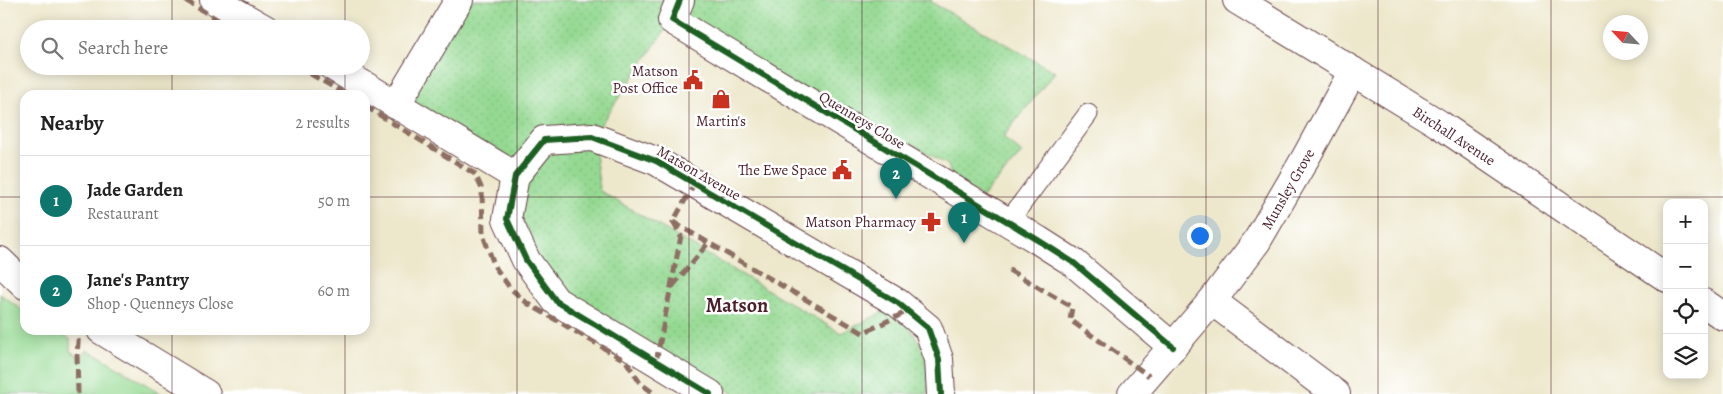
<!DOCTYPE html>
<html lang="en">
<head>
<meta charset="utf-8">
<style>
	:root { --surface:#fff; --page:#f2f2f2; --text:#222; --muted:#767676; --line:#e0e0e0; --accent:#0f766e }
	body { margin:0; font-family:Alegreya,serif; background:var(--page); color:var(--text) }
	.controls { position:absolute; right:15px; bottom:15px; display:grid; overflow:hidden; border-radius:10px; box-shadow:0 2px 12px #0003 }
	.controls button { width:45px; height:45px; display:grid; place-items:center; padding:0; border:0; border-bottom:1px solid var(--line); background:var(--surface); color:var(--text); font:25px sans-serif }
	.compass { position:absolute; left:1603px; top:15px; width:45px; height:45px; border-radius:50%; background:var(--surface); box-shadow:0 2px 12px #0003; rotate:296deg }
	.you { position:absolute; left:1199px; top:235px; width:18px; height:18px; margin:-12px; border:4px solid #fff; border-radius:50%; background:#1a73e8; box-shadow:0 0 0 8px #1a73e833 }
	.badge { display:grid; place-items:center; width:32px; height:32px; border-radius:50%; background:var(--accent); color:#fff; font-size:16px; font-weight:700 }
	.pin { position:absolute; translate:-50% -41px; filter:drop-shadow(0 1px 2px #0008) }
	.pin::after { content:''; position:absolute; top:26px; width:18px; height:15px; background:inherit; clip-path:polygon(0 0,100% 0,50% 100%) }
	.list { margin:0; padding:0; list-style:none }
	h2 { display:flex; justify-content:space-between; align-items:center; height:65px; margin:0; padding:0 20px; font-size:21px }
	h2 small { font-size:16px; font-weight:400; color:var(--muted) }
	.list li { display:grid; grid-template-columns:32px 1fr auto; gap:15px; align-items:center; box-sizing:border-box; height:90px; padding:0 20px; border-top:1px solid var(--line) }
	.list b { display:block; font-size:19px; white-space:nowrap }
	.list p { margin:0; font-size:16px; white-space:nowrap; color:var(--muted) }
	.list em { font-size:16px; font-style:normal; color:var(--muted) }
	.icon { flex:none; width:28px; height:28px; fill:none; stroke:currentColor; stroke-width:2; stroke-linecap:round; stroke-linejoin:round }
	.map { position:relative; flex:none; width:1723px; height:394px; overflow:hidden }
	.search { position:absolute; background:var(--surface); box-shadow:0 2px 12px #0003; left:20px; top:20px; width:350px; height:55px; display:flex; align-items:center; gap:12px; box-sizing:border-box; padding:0 18px; border-radius:28px; color:var(--muted); font-size:19px }
	.panel { position:absolute; background:var(--surface); box-shadow:0 2px 12px #0003; left:20px; top:90px; width:350px; height:245px; border-radius:15px }
	.map>svg:first-child { display:block }
</style>
</head>
<body>
<div class="map">
<svg width="1723" height="394" viewBox="0 0 1723 394">
	<defs>
		<pattern id="grass-dots" width="8" height="8" patternUnits="userSpaceOnUse" patternTransform="scale(1.25)"><rect width="8" height="8" fill="#94d992"/><path d="M2 2h.1M6 6h.1" fill="none" stroke="#81ba7e" stroke-width="1.8" stroke-linecap="round"/></pattern>
	</defs>
	<rect width="100%" height="100%" fill="#fff"/>
	<filter id="ink" filterUnits="userSpaceOnUse"><feTurbulence type="fractalNoise" baseFrequency=".02" numOctaves="2"/><feDisplacementMap in="SourceGraphic" scale="10" xChannelSelector="R" yChannelSelector="G"/><feConvolveMatrix kernelMatrix="1 2 1 2 8 2 1 2 1" color-interpolation-filters="sRGB"/></filter>
	<filter id="wash" filterUnits="userSpaceOnUse"><feTurbulence type="fractalNoise" baseFrequency=".0096" numOctaves="4" result="noise"/><feDisplacementMap in="SourceGraphic" scale="20" xChannelSelector="R" yChannelSelector="G"/><feGaussianBlur stdDeviation="1.12" result="paint"/><feColorMatrix in="noise" values="0 0 0 0 0 0 0 0 0 0 0 0 0 0 0 0 0 1.4 0 .05"/><feComposite in="paint" operator="in"/></filter>
	<g filter="url(#wash)">
		<rect width="100%" height="100%" fill="#ede7cb"/>
		<g fill="url(#grass-dots)" stroke="#6f7c5e">
			<polygon points="459,0 932,0 931,2 1055,72 1003,137 1022,153 982,197 952,178 948,165 917,147 905,150 672,20 592,137 544,140 515,176 396,105"/>
			<path d="M594,146L600,191L841,333L891,308L912,331L924,350L929,387L927,394H734L674,359L565,289L541,265L516,205C521,195 531,170 538,163C553,149 575,148 594,146Z"/>
		</g>
		<polygon fill="#94d992" stroke="#6f7c5e" points="0,294 25,312 25,330 54,330 70,339 70,351 81,358 86,350 103,358 162,394 0,394"/>
	</g>
	<g filter="url(#ink)">
		<g fill="none" stroke-linecap="round" stroke-linejoin="round">
			<defs>
				<polyline id="lane" points="1008,222 1088,114"/>
				<g id="street">
					<polyline points="214,0 265,29"/>
					<polyline points="680,0 672,20 1038,240 1074,263 1173,347"/>
					<polyline points="1237,0 1439,124 1667,278"/>
					<polyline points="332,66 515,176"/>
					<polyline points="396,105 459,0"/>
					<polyline points="0,261 25,285"/>
					<polyline points="1212,301 1336,394"/>
					<polyline points="1704,303 1723,316"/>
					<polyline points="101,330 206,394"/>
					<polyline points="710,394 556,301 526,260 507,219 515,176 544,140 592,137 656,161 898,303 928,328 939,359 941,394"/>
					<polyline points="1132,394 1212,301 1257,241 1306,157 1353,71"/>
				</g>
			</defs>
			<use href="#lane" stroke="#623d43" stroke-width="21"/>
			<use href="#street" stroke="#623d43" stroke-width="30"/>
			<use href="#lane" stroke="#fff" stroke-width="19"/>
			<use href="#street" stroke="#fff" stroke-width="28"/>
			<g stroke="#8d6e63" stroke-width="5" stroke-dasharray="10 5" stroke-linecap="butt">
				<polyline points="185,0 233,29"/>
				<polyline points="297,66 347,95"/>
				<polyline points="365,106 475,174 482,189 483,235 495,267 510,288 527,303 626,361 640,383 655,394"/>
				<polyline points="673,222 863,333 908,311"/>
				<polyline points="1009,270 1072,307 1070,320 1149,376"/>
				<polyline points="672,287 709,242"/>
				<polyline points="656,362 681,236 673,222 694,184"/>
				<polyline points="78,394 77,355 79,330"/>
			</g>
			<defs>
				<g id="cycleway">
					<polyline points="680,0 672,20 1038,240 1074,263 1173,347"/>
					<polyline points="710,394 556,301 526,260 507,219 515,176 544,140 592,137 656,161 898,303 928,328 939,359 941,394"/>
				</g>
			</defs>
			<use href="#cycleway" stroke="#fff" stroke-width="9"/>
			<use href="#cycleway" stroke="#1b5e20" stroke-width="6"/>
		</g>
	</g>
	<path fill="none" stroke="#4a1f2b" stroke-width="1" stroke-opacity="0.55" d="M172,0V29M345,0V29M517,0V394M689,0V394M862,0V394M1034,0V394M1206,0V394M1378,0V394M1551,0V394M172,66V95M345,66V95M0,197H25M365,197H1723M172,330V394M345,330V394"/>
	<defs>
		<symbol id="civic-bare" viewBox="-9 -9 18 18"><path d="M-.6-6.5H3V-4.5H.6V-3L4-1V1h2V6H-6V1h2V-1L-.6-3ZM-1.2 2.5V6h2.4V2.5Z" fill="#c8321e" stroke="#fff" stroke-width="2.5" paint-order="stroke"/></symbol>
		<symbol id="shop-bare" viewBox="-9 -9 18 18"><path d="M-5-2.5h2.3a2.7 3.5 0 0 1 5.4 0H5L5.5 6h-11ZM-1.5-2.5h3a1.5 2.3 0 0 0-3 0Z" fill="#c8321e" stroke="#fff" stroke-width="2.5" paint-order="stroke"/></symbol>
		<symbol id="pharmacy-bare" viewBox="-9 -9 18 18"><path d="M-2-6h4v4h4v4h-4v4h-4v-4h-4v-4h4Z" fill="#c8321e" stroke="#fff" stroke-width="2.5" paint-order="stroke"/></symbol>
	</defs>
	<g fill-rule="evenodd">
		<use href="#civic-bare" x="679" y="66" width="28" height="28"/>
		<use href="#shop-bare" x="707" y="85" width="28" height="28"/>
		<use href="#civic-bare" x="828" y="156" width="28" height="28"/>
		<use href="#pharmacy-bare" x="917" y="208" width="28" height="28"/>
	</g>
	<g text-anchor="middle" dominant-baseline="central" stroke-width="5" stroke-linejoin="round" paint-order="stroke">
		<g font-size="15" fill="#4a1f2b" stroke="#fff" text-anchor="end">
			<text x="678" y="71">Matson<tspan x="678" dy="17">Post Office</tspan></text>
			<text x="721" y="121" text-anchor="middle">Martin's</text>
			<text x="827" y="170">The Ewe Space</text>
			<text x="916" y="222">Matson Pharmacy</text>
		</g>
		<g font-size="15" fill="#4a1f2b" stroke="#fff">
			<text transform="translate(862 120) rotate(31)">Quenneys Close</text>
			<text transform="translate(1454 136) rotate(33)">Birchall Avenue</text>
			<text transform="translate(699 173) rotate(30)">Matson Avenue</text>
			<text transform="translate(1288 189) rotate(-60)">Munsley Grove</text>
		</g>
		<g font-size="20" font-weight="bold" fill="#4a1f2b" stroke="#fff">
			<text x="737" y="305">Matson</text>
		</g>
	</g>
</svg>
<div class="controls">
<button>+</button>
<button>−</button>
<button><svg class="icon" aria-label="locate" viewBox="0 0 24 24"><circle cx="12" cy="12" r="6"/><path d="M12 2v4M12 18v4M2 12h4M18 12h4"/></svg></button>
<button><svg class="icon" aria-label="layers" viewBox="0 0 24 24"><path d="M12 4l9 5-9 5-9-5zM3 14l9 5 9-5"/></svg></button>
</div>
<svg class="compass" viewBox="-18 -18 36 36"><path d="M0-13l5 13h-10z" fill="#e53935"/><path d="M0 13l5-13h-10z" fill="#767676"/></svg>
<div class="you"></div>
<div class="pin badge" style="left:964px;top:243px">1</div>
<div class="pin badge" style="left:896px;top:199px">2</div>
<div class="search"><svg class="icon" aria-label="search" viewBox="0 0 24 24"><circle cx="10" cy="10" r="6"/><path d="M15 15l6 6"/></svg>Search here</div>
<section class="panel">
<h2>Nearby<small>2 results</small></h2>
<ul class="list">
<li><span class="badge">1</span><div><b>Jade Garden</b><p>Restaurant</p></div><em>50 m</em></li>
<li><span class="badge">2</span><div><b>Jane's Pantry</b><p>Shop · Quenneys Close</p></div><em>60 m</em></li>
</ul>
</section>
</div>
</body>
</html>
